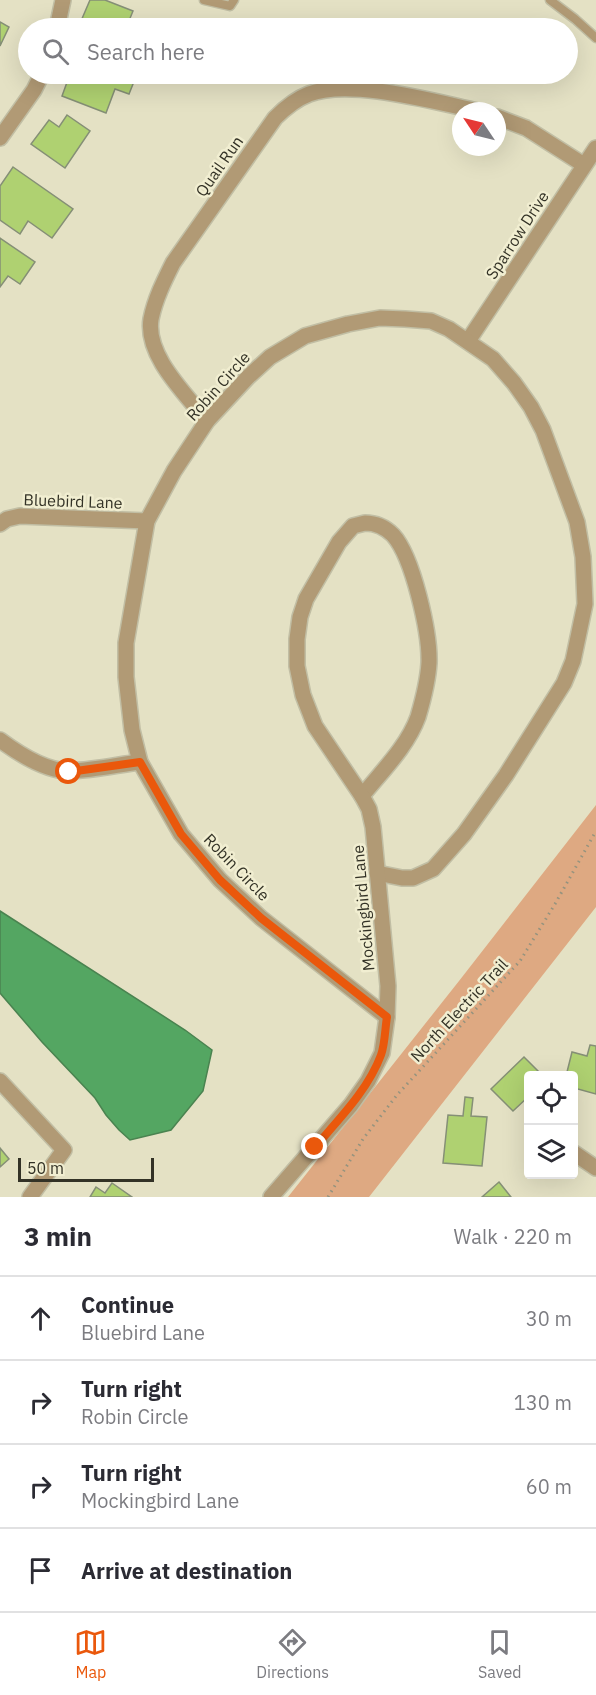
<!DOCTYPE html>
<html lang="en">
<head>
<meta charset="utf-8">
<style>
	:root { --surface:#fff; --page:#f7f7f7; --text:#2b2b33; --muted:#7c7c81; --line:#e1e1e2; --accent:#ea580c }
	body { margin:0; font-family:"IBM Plex Sans",sans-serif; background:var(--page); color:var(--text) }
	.controls { position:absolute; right:18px; bottom:18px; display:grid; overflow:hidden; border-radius:6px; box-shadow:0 6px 24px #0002 }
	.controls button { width:54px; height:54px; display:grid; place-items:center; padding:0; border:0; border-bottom:2px solid var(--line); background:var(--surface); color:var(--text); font:30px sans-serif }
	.compass { position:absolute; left:452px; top:102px; width:54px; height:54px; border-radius:50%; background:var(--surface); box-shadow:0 6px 24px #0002; rotate:305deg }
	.scale { position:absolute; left:18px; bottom:15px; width:136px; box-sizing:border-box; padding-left:6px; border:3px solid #333226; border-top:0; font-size:16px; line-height:21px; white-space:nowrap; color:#333226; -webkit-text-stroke:4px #f1eed1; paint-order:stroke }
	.stop { position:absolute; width:18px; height:18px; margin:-14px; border:4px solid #ea580c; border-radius:50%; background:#fff }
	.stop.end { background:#ea580c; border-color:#fff; box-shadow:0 2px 6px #0008 }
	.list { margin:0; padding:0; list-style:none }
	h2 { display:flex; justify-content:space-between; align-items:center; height:78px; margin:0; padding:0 24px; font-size:26px }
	h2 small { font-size:20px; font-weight:400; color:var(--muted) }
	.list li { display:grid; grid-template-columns:39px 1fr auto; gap:18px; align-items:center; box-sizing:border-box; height:84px; padding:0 24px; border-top:2px solid var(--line) }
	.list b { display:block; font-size:22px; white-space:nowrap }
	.list p { margin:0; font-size:20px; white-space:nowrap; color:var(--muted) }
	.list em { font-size:20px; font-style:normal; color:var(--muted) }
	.icon { flex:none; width:33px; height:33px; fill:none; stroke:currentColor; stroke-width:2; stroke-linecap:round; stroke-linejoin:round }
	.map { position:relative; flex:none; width:596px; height:1197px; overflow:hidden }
	.search { position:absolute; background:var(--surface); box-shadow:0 6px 24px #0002; left:18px; right:18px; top:18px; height:66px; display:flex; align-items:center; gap:15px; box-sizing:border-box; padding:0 21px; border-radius:33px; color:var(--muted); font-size:22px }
	.sheet { height:414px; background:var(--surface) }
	nav { display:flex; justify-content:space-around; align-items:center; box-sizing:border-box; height:84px; border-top:2px solid var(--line); background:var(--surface); font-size:16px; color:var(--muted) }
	nav a { display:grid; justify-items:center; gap:3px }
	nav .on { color:var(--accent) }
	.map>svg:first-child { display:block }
</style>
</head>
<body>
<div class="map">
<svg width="596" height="1197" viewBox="0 0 596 1197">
	<rect width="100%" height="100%" fill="#e4e1c4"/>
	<polygon fill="#dea982" points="596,805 596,907 369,1197 288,1197 459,981"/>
	<polygon fill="#54a662" stroke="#4a8350" stroke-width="1.5" points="0,911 185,1030 212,1050 203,1091 171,1130 130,1140 119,1130 106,1115 95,1098 42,1042 0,993"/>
	<g fill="#afd171" stroke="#858f76" stroke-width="1.5">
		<polygon points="90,0 105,0 133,11 126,28 78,28"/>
		<polygon points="0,22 9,27 0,46"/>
		<polygon points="70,74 137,74 129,94 115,89 106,113 62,96"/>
		<polygon points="67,115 90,131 65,168 31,144 49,120 59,127"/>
		<polygon points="13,167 73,209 52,238 28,221 20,234 0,220 0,186"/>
		<polygon points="0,238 35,262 20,284 8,276 0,287"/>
		<polygon points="590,1045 596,1046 596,1094 574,1088 574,1076 566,1076 572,1052 587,1056"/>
		<polygon points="524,1057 543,1076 528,1076 528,1097 513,1111 491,1089"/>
		<polygon points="465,1097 473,1098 471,1116 487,1117 482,1166 443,1163 448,1115 463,1116"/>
		<polygon points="0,1148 9,1159 0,1167"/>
		<polygon points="499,1182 511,1197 482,1197"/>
		<polygon points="112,1183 132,1197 90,1197 96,1187 105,1193"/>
	</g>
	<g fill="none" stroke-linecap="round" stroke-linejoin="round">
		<defs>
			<g id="lane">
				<polyline points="204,0 230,6 234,0"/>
				<polyline points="550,0 575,19 596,38"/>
			</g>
			<g id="street">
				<polyline points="57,28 63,0"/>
				<polyline points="497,117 526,128 584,165"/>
				<polyline points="0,138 34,90 42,74"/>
				<polyline points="468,341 596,148"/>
				<path d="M207,421C186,394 145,356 151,319C155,299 164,281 173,263L275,118C285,108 296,99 309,94C350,78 435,102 478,111"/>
				<path d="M365,523C376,523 385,527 393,535C413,557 430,633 429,663C428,680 423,700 418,717C407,747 382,771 362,796L315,726L303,695L297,666V639L300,617L306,599L339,542L353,526Z"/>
				<polyline points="0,524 7,519 20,516 147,521"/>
				<path d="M0,740C19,754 47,772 71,771C94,770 117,765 140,762"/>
				<polyline points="377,873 402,878 413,878 433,869 464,834 506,775 564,683 573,661 585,604 583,557 577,522 543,430 531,407 514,383 493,359 449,329 431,321 405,319 380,318 348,324 305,336 270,357 248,377 207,421 174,471 147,521 126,643 126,677 132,730 140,762 181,834 220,880 261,918 387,1017"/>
				<polyline points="0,1081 64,1150 30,1197"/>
				<polyline points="574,1153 596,1168"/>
				<polyline points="271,1197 351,1105 368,1081 382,1053 387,1017 388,986 373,827 369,809 362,796"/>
			</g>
		</defs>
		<use href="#lane" stroke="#c1bea4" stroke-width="11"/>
		<use href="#street" stroke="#c1bea4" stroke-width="18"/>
		<polyline stroke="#95937e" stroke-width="3" stroke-dasharray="1.5 4.5" stroke-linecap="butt" points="328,1197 363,1139 397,1095 520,961 555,904 596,831"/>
		<use href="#lane" stroke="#b19a75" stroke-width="8"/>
		<use href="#street" stroke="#b19a75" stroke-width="15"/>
	</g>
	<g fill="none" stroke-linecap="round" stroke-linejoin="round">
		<path stroke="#ea580c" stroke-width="8" d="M69,772L140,762L181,834L220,880L261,918L387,1017C385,1029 385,1044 381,1055C368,1090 339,1119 315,1147"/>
	</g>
	<g text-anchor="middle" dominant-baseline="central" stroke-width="5" stroke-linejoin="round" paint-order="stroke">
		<g font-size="16" fill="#333226" stroke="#f1eed1">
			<text transform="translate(219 166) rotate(-55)">Quail Run</text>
			<text transform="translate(517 235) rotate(-57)">Sparrow Drive</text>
			<text transform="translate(218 386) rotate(-48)">Robin Circle</text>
			<text transform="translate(73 501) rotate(2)">Bluebird Lane</text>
			<text transform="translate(237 867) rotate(46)">Robin Circle</text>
			<text transform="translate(363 908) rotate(-95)">Mockingbird Lane</text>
			<text transform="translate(459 1010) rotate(-47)">North Electric Trail</text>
		</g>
	</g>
</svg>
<div class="controls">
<button><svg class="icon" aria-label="locate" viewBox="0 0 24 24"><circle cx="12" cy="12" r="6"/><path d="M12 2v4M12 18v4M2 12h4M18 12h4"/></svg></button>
<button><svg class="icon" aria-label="layers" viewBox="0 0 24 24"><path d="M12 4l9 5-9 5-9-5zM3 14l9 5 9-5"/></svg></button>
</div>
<svg class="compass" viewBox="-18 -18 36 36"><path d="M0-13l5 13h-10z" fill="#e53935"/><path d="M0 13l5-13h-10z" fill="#7c7c81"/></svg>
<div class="scale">50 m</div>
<div class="stop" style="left:69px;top:772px"></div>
<div class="stop end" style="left:315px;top:1147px"></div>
<div class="search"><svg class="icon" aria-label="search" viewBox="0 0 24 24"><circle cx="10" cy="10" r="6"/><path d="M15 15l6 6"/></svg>Search here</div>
</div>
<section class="sheet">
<h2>3 min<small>Walk · 220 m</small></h2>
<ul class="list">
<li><svg class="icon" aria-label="ahead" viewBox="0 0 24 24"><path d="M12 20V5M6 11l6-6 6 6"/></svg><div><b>Continue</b><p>Bluebird Lane</p></div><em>30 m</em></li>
<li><svg class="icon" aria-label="right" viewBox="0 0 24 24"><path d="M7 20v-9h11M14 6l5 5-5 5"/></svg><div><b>Turn right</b><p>Robin Circle</p></div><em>130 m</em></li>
<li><svg class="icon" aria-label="right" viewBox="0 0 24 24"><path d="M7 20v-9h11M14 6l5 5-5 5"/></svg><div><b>Turn right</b><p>Mockingbird Lane</p></div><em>60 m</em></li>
<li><svg class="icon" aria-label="arrive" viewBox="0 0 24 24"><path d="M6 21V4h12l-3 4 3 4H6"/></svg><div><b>Arrive at destination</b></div></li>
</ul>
</section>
<nav>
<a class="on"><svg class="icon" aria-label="map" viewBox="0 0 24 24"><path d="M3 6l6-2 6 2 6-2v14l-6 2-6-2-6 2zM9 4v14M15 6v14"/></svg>Map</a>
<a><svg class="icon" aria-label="directions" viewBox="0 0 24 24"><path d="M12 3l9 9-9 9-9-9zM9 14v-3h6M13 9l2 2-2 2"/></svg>Directions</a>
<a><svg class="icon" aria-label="saved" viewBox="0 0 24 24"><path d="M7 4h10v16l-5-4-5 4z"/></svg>Saved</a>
</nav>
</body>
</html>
